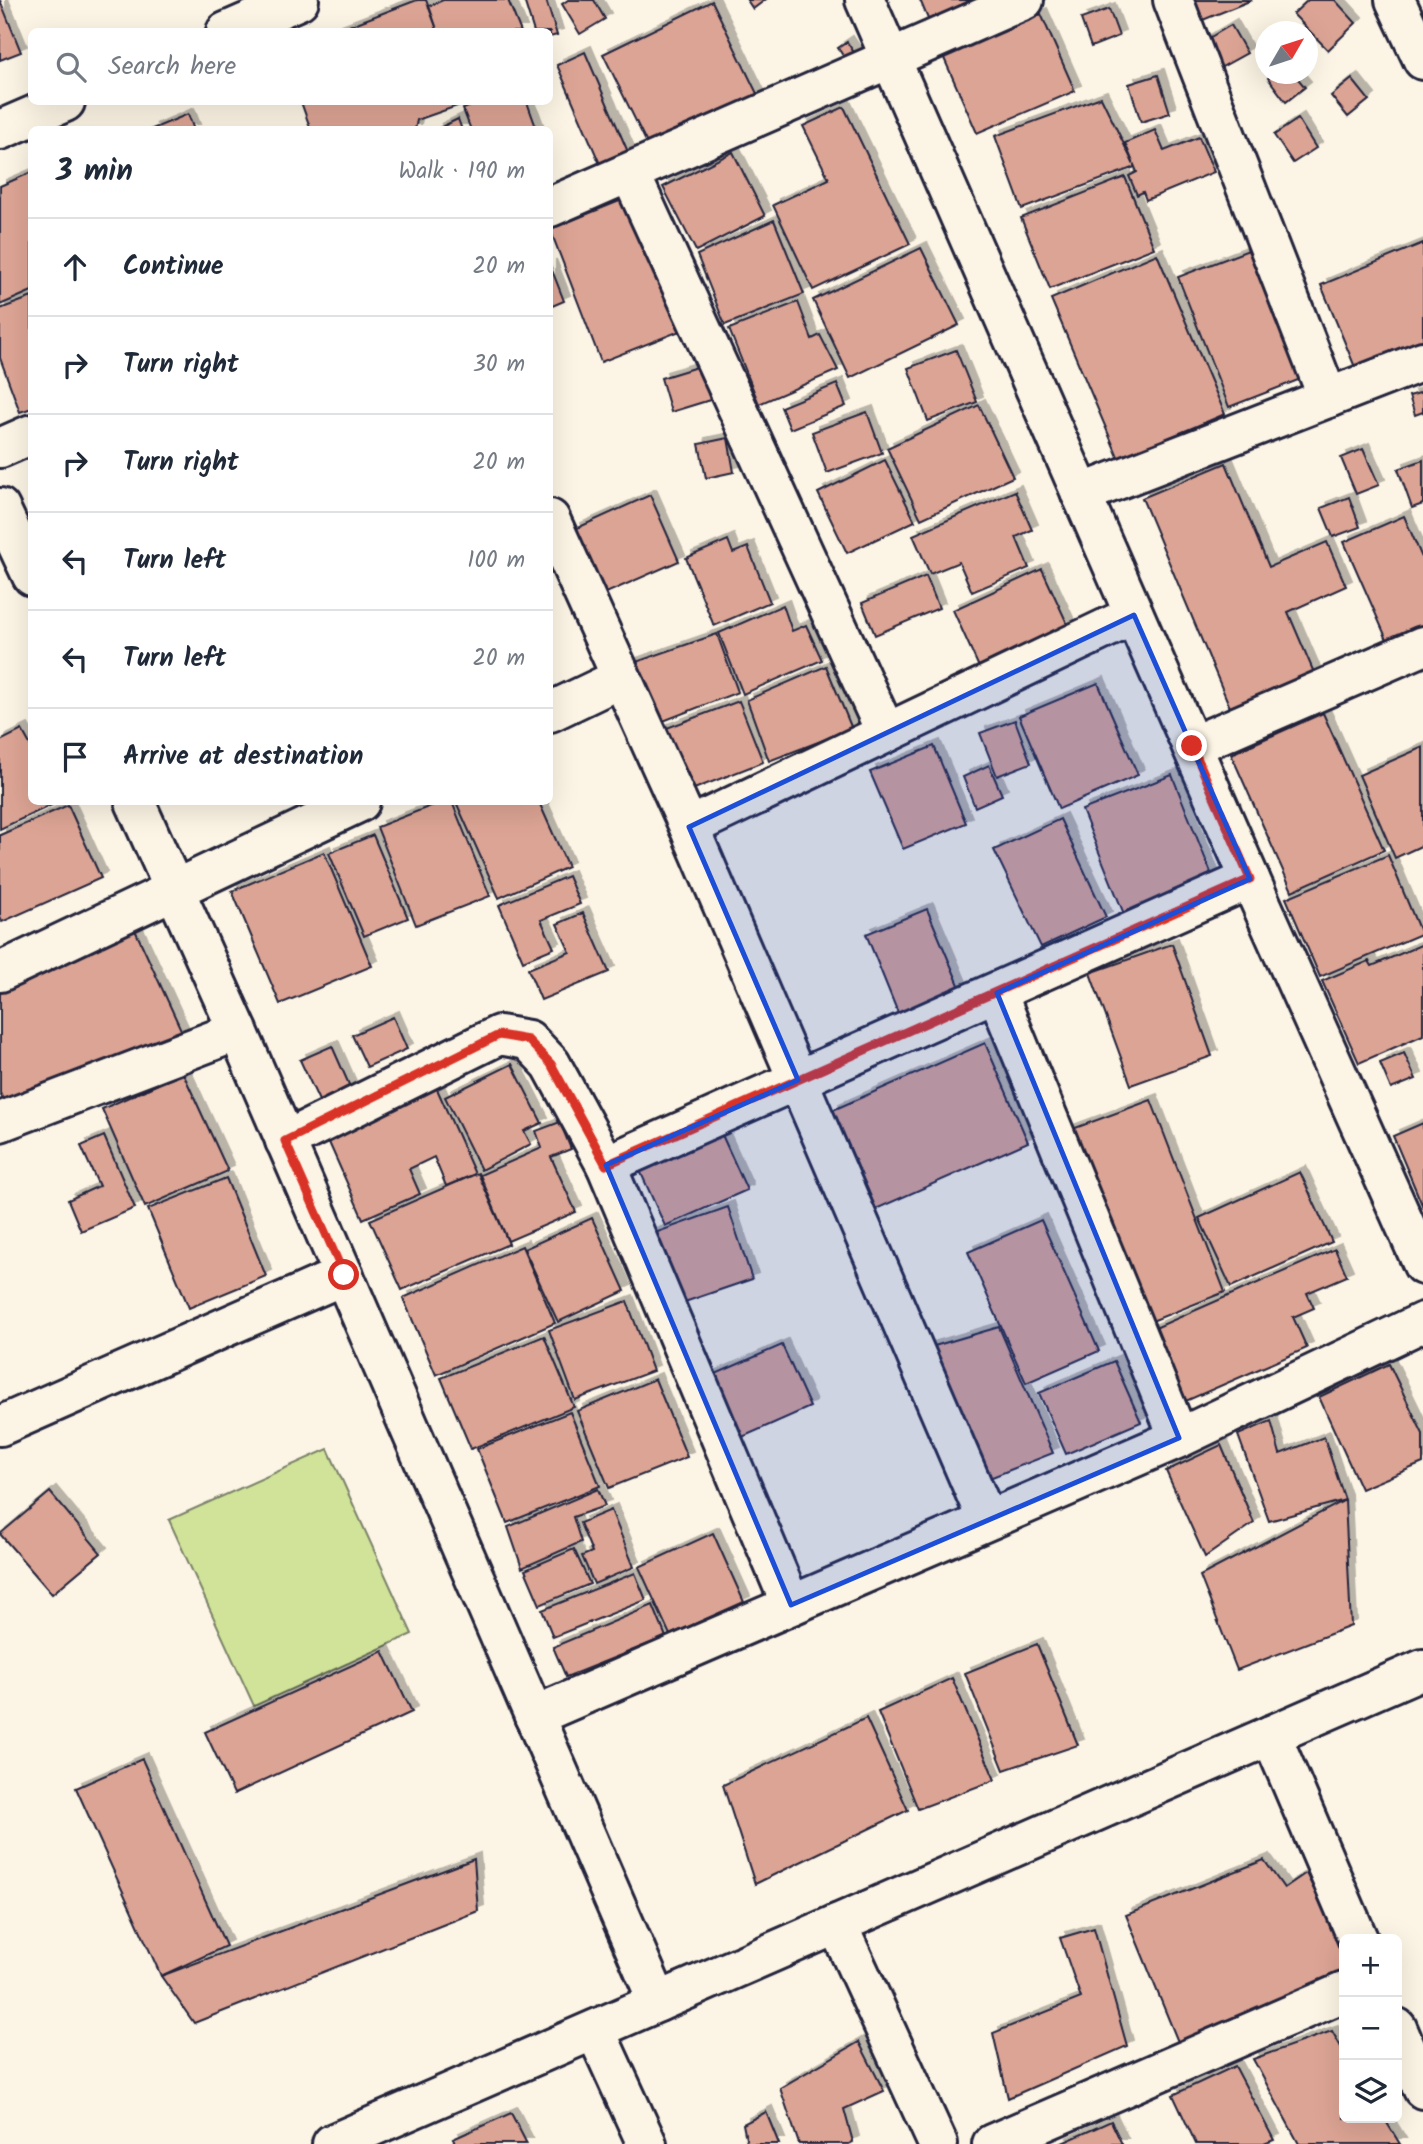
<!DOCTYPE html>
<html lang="en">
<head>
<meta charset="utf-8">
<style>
	:root { --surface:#fff; --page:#f2f2f3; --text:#1f2937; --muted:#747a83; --line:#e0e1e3 }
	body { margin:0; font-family:Kalam,sans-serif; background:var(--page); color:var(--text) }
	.controls { position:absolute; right:21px; bottom:21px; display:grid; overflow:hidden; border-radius:10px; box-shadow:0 7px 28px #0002 }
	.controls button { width:63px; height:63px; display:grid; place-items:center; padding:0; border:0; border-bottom:2px solid var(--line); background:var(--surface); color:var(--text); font:35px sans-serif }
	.compass { position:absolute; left:1255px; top:21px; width:63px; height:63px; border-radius:50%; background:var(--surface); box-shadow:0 7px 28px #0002; rotate:51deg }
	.stop { position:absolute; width:21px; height:21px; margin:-16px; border:5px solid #d93025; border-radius:50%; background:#fff }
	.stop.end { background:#d93025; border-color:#fff; box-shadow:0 2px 7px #0008 }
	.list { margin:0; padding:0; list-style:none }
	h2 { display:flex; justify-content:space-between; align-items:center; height:91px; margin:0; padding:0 28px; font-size:30px }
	h2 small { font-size:23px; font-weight:400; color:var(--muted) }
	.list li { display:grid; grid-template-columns:46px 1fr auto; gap:21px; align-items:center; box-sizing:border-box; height:98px; padding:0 28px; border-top:2px solid var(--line) }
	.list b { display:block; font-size:26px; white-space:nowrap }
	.list em { font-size:23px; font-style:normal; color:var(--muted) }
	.icon { flex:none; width:38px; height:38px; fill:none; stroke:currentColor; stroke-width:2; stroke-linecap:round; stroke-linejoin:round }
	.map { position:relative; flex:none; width:1423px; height:2144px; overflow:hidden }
	.search { position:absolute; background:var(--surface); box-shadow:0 7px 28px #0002; left:28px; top:28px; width:525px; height:77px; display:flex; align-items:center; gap:18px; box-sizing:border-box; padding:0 24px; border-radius:10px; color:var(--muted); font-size:26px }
	.panel { position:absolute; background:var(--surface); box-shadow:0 7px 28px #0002; left:28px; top:126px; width:525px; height:679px; border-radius:10px }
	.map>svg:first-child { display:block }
</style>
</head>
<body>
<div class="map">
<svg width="1423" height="2144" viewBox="0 0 1423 2144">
	<defs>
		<filter id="shadow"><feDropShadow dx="6" dy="-6" stdDeviation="0" flood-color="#0004"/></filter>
	</defs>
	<rect width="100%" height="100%" fill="#fcf5e5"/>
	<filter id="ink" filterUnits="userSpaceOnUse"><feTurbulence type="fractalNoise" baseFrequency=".0143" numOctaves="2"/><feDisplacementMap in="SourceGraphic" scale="14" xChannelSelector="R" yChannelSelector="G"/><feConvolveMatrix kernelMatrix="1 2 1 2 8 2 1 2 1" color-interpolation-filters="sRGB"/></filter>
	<g filter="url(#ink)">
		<polygon fill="#d1e398" stroke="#7a826a" stroke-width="2" points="328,1449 412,1634 254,1706 169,1520"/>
		<g fill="#dca494" stroke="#22223b" stroke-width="2" filter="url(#shadow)">
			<polygon points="0,0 21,52 0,60"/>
			<polygon points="417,0 426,0 438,32 333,32"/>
			<polygon points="443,0 508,0 521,32 438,32 429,6"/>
			<polygon points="524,0 546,0 557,35 550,37 550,32 534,32"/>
			<polygon points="568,0 594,0 605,19 580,34 562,4"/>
			<polygon points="747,0 765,0 753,9"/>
			<polygon points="920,0 1003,0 933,31"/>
			<polygon points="1183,0 1252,0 1193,24"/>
			<polygon points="1308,0 1335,0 1356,23 1328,50 1293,14"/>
			<polygon points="712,1 764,108 655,160 603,54"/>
			<polygon points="1109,9 1119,36 1091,47 1081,19"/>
			<polygon points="1041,14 1075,91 977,133 943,56"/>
			<polygon points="1231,25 1247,53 1220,68 1204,41"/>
			<polygon points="847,42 861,63 852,69 838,48"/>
			<polygon points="585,52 631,159 603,171 557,65"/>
			<polygon points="1274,74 1294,74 1305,87 1286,102 1268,78"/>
			<polygon points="1158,75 1170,113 1141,122 1129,84"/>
			<polygon points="1352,79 1369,100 1348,117 1331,96"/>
			<polygon points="1101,97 1135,167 1022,209 995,136"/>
			<polygon points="301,102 462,102 463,104 417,120 415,130 311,130"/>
			<polygon points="481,102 527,102 537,130 471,130 463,109"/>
			<polygon points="844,107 910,244 813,290 773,205 829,179 803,126"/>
			<polygon points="188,114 194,130 150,130"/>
			<polygon points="458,119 462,130 435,130"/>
			<polygon points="1298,119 1316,148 1293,163 1274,135"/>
			<polygon points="1155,130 1164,151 1199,137 1214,172 1146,200 1143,192 1137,195 1129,176 1137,172 1125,143"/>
			<polygon points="733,152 765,216 696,251 663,187"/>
			<polygon points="32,172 32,291 0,305 0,186"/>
			<polygon points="1125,177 1154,248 1050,289 1021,218"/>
			<polygon points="627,198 680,331 601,362 550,229"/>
			<polygon points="774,220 804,294 725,325 697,255"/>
			<polygon points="1423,243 1423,351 1359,377 1321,285"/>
			<polygon points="1259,246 1311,375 1229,407 1178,277"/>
			<polygon points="921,248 959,325 850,378 813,300"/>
			<polygon points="1157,254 1225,414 1119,459 1051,299"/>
			<polygon points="550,265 564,301 550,307"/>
			<polygon points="32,297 32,408 20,412 0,358 0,309"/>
			<polygon points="798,302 812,339 820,335 838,370 759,404 729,329"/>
			<polygon points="956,350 977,402 928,421 908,368"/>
			<polygon points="700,366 710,400 671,412 661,378"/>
			<polygon points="837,384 846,406 790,429 781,407"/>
			<polygon points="1423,392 1423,412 1415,415 1409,396"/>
			<polygon points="979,405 1013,477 921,519 887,448"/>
			<polygon points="867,412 882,453 827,473 812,432"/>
			<polygon points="728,438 734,472 706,478 699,444"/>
			<polygon points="1363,449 1379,485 1356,494 1341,458"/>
			<polygon points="885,460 915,521 847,553 818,493"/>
			<polygon points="1423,460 1423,504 1412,508 1398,469"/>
			<polygon points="1226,463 1269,567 1327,542 1346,586 1288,612 1318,682 1234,717 1142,498"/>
			<polygon points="1015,491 1032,530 1016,537 1029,568 972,592 959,562 930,574 913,535"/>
			<polygon points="650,495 679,561 604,594 575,529"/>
			<polygon points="1349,497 1360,527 1333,537 1321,508"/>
			<polygon points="1404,516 1423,560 1423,627 1388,642 1344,542"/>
			<polygon points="728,540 733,553 748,547 770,602 714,626 686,558"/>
			<polygon points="1042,569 1072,634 982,674 953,610"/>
			<polygon points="926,576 939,608 875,635 862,603"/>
			<polygon points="783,605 792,631 806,625 822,660 743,694 719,633"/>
			<polygon points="717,634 738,692 653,725 630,664"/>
			<polygon points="826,666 852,729 769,761 747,700"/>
			<polygon points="1098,683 1138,775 1059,809 1019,716"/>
			<polygon points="739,701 763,762 684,793 656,732"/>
			<polygon points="1323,713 1384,850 1292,891 1231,754"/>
			<polygon points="1015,720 1031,763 997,776 980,733"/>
			<polygon points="22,730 32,748 32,802 58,802 0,829 0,741"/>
			<polygon points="934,746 966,823 903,849 870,772"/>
			<polygon points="1423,747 1423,845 1395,858 1359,775"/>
			<polygon points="989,765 1002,795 975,807 963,777"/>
			<polygon points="1172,775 1217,888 1128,924 1082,810"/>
			<polygon points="441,802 452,802 490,896 416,925 377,827"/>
			<polygon points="456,802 539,802 568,867 499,898"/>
			<polygon points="68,805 101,878 2,922 0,917 0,835"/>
			<polygon points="1060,819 1106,917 1041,947 994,850"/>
			<polygon points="373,835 408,918 364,936 329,853"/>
			<polygon points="324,852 372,966 280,1004 232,891"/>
			<polygon points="1388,855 1421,934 1320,977 1286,898"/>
			<polygon points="568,876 580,904 541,920 554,948 523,961 499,905"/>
			<polygon points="927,909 962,992 900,1018 866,934"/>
			<polygon points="583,913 609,972 541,1000 528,969 570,952 557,924"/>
			<polygon points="130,919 183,1034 10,1114 0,1093 0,979"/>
			<polygon points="1172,944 1212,1056 1131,1085 1090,973"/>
			<polygon points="1423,944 1423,1035 1359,1063 1322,981 1369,961 1372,966"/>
			<polygon points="393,1017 407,1049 367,1067 352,1035"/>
			<polygon points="985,1043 1028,1142 876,1209 833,1110"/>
			<polygon points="332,1046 351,1089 320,1103 300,1060"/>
			<polygon points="1404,1053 1416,1079 1391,1089 1380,1063"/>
			<polygon points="512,1064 542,1123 524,1131 531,1144 481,1170 445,1097"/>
			<polygon points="183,1073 228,1171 145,1207 102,1109"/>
			<polygon points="433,1080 475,1174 446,1186 434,1157 409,1169 420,1194 363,1219 323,1129"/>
			<polygon points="1151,1100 1225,1292 1142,1325 1067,1131"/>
			<polygon points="560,1122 571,1149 551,1157 576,1212 508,1241 480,1175 542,1148 536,1131"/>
			<polygon points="1423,1123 1423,1207 1393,1136"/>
			<polygon points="718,1126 747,1190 665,1226 636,1162"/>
			<polygon points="104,1136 135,1208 81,1231 68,1200 99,1186 81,1146"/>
			<polygon points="1300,1172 1332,1242 1231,1287 1199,1218"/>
			<polygon points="478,1173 509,1244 402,1290 370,1220"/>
			<polygon points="226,1178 266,1276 189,1308 148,1209"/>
			<polygon points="728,1207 752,1279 670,1307 646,1236"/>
			<polygon points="592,1218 625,1291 558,1322 524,1249"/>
			<polygon points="1041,1220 1099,1351 1026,1383 968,1252"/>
			<polygon points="522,1246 555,1323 436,1375 403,1298"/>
			<polygon points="1335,1249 1347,1276 1307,1293 1314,1308 1293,1317 1307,1348 1179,1404 1146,1332"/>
			<polygon points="627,1301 653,1371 575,1400 549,1330"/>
			<polygon points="999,1327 1053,1453 977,1483 924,1349"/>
			<polygon points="544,1336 574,1407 471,1449 441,1378"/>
			<polygon points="782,1345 810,1407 731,1442 704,1379"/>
			<polygon points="1114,1361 1141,1422 1066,1454 1039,1393"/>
			<polygon points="1389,1364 1423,1434 1423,1463 1361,1489 1319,1397"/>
			<polygon points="655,1379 687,1457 609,1488 577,1411"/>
			<polygon points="570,1412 600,1486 507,1523 477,1449"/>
			<polygon points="1271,1421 1280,1454 1324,1437 1345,1500 1269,1521 1238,1435"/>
			<polygon points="1221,1445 1254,1523 1205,1557 1166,1471"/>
			<polygon points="598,1489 605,1506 573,1517 581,1542 522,1568 508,1527"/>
			<polygon points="50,1492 101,1553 52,1594 0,1534"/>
			<polygon points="1345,1500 1351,1626 1237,1670 1200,1576"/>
			<polygon points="611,1510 634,1567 594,1584 582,1556 592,1552 580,1523"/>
			<polygon points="713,1533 744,1602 670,1635 639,1567"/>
			<polygon points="574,1549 590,1584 540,1605 525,1570"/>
			<polygon points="635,1573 646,1600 553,1637 542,1610"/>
			<polygon points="653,1605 666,1637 566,1677 553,1647"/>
			<polygon points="1037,1644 1078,1745 1004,1770 965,1673"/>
			<polygon points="383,1651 412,1712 234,1794 205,1732"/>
			<polygon points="952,1678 995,1780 918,1809 878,1712"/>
			<polygon points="866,1718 908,1810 755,1884 723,1785"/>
			<polygon points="142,1759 226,1946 161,1976 76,1788"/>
			<polygon points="474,1859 478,1911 194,2023 161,1976"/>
			<polygon points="1264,1860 1284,1888 1306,1873 1344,1952 1344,1970 1178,2042 1126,1915"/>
			<polygon points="1094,1928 1127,2046 1008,2098 993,2033 1081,1998 1060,1938"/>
			<polygon points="1332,2031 1344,2052 1344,2118 1384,2118 1400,2144 1299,2144 1253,2059"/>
			<polygon points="859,2042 884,2091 844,2109 853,2142 849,2144 799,2144 780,2088"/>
			<polygon points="1235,2066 1274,2140 1264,2144 1196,2144 1173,2095"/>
			<polygon points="766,2112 779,2144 747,2144 743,2124"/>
			<polygon points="511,2113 527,2144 456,2144 453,2139"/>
			<polygon points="1111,2121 1122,2144 1060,2144"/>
		</g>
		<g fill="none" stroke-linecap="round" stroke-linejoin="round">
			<defs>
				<g id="street">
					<polyline points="865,0 1250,879 1423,1265"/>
					<polyline points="1173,0 1328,398"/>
					<polyline points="1395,0 1423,60"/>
					<polyline points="226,32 299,0"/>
					<polyline points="0,130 65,102"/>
					<polyline points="630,173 886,733"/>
					<polyline points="550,207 1024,0"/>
					<polyline points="0,448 32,434"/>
					<polyline points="1081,494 1423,361"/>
					<polyline points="0,508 32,576"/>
					<polyline points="550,519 689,827 987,1520"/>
					<polyline points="550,712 621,678"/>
					<polyline points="1192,746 1423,646"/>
					<polyline points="135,802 238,1031 658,2002"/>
					<polyline points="689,827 1134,615"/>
					<polyline points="0,972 360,802"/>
					<polyline points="997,993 1179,1438"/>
					<polyline points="0,1122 238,1031"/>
					<polyline points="285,1141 499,1035 528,1040 551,1064 606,1165 791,1605"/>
					<polyline points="606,1165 1250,879"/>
					<polyline points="0,1426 344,1275"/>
					<polyline points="534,1716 1179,1438 1423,1322"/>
					<polyline points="1271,1735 1358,1939"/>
					<polyline points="837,1924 938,2144"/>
					<polyline points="1397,2028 1423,2089"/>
					<polyline points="595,2030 647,2144"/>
					<polyline points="332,2144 1423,1669"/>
					<polyline points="992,2144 1344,1992"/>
				</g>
			</defs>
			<use href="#street" stroke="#22223b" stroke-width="44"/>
			<use href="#street" stroke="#fcf5e5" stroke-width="38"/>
		</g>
	</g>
	<g fill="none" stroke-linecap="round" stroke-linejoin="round" filter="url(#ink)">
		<polyline stroke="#d93025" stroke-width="9" points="344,1275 285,1141 499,1035 528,1040 551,1064 606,1165 1250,879 1192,746"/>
	</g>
	<path fill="#1d4ed8" fill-opacity="0.2" stroke="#1d4ed8" stroke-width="5" stroke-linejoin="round" d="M1134,615L1250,879L997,993L1179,1438L791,1605L606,1165L798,1080L689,827Z"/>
</svg>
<div class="controls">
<button>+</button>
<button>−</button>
<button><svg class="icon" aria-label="layers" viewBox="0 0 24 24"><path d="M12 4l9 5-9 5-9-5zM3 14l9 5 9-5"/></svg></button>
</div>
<svg class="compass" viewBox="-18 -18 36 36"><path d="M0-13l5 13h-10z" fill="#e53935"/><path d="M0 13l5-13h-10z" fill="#747a83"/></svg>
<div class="stop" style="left:344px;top:1275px"></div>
<div class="stop end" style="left:1192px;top:746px"></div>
<div class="search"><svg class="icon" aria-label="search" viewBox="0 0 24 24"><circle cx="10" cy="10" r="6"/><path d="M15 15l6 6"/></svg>Search here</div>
<section class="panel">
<h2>3 min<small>Walk · 190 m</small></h2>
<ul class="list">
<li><svg class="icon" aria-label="ahead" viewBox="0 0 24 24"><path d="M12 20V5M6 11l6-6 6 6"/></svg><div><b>Continue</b></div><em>20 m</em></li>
<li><svg class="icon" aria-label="right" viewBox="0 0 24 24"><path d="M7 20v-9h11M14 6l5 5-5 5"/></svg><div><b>Turn right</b></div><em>30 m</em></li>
<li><svg class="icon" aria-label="right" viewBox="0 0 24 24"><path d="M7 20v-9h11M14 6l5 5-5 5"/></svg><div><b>Turn right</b></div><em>20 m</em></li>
<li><svg class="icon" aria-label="left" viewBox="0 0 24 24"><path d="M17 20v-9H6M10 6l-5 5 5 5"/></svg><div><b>Turn left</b></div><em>100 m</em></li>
<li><svg class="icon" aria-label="left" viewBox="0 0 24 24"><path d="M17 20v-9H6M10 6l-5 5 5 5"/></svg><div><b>Turn left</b></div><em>20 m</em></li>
<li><svg class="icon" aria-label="arrive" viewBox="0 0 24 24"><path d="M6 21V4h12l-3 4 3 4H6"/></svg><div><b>Arrive at destination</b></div></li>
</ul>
</section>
</div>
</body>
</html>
